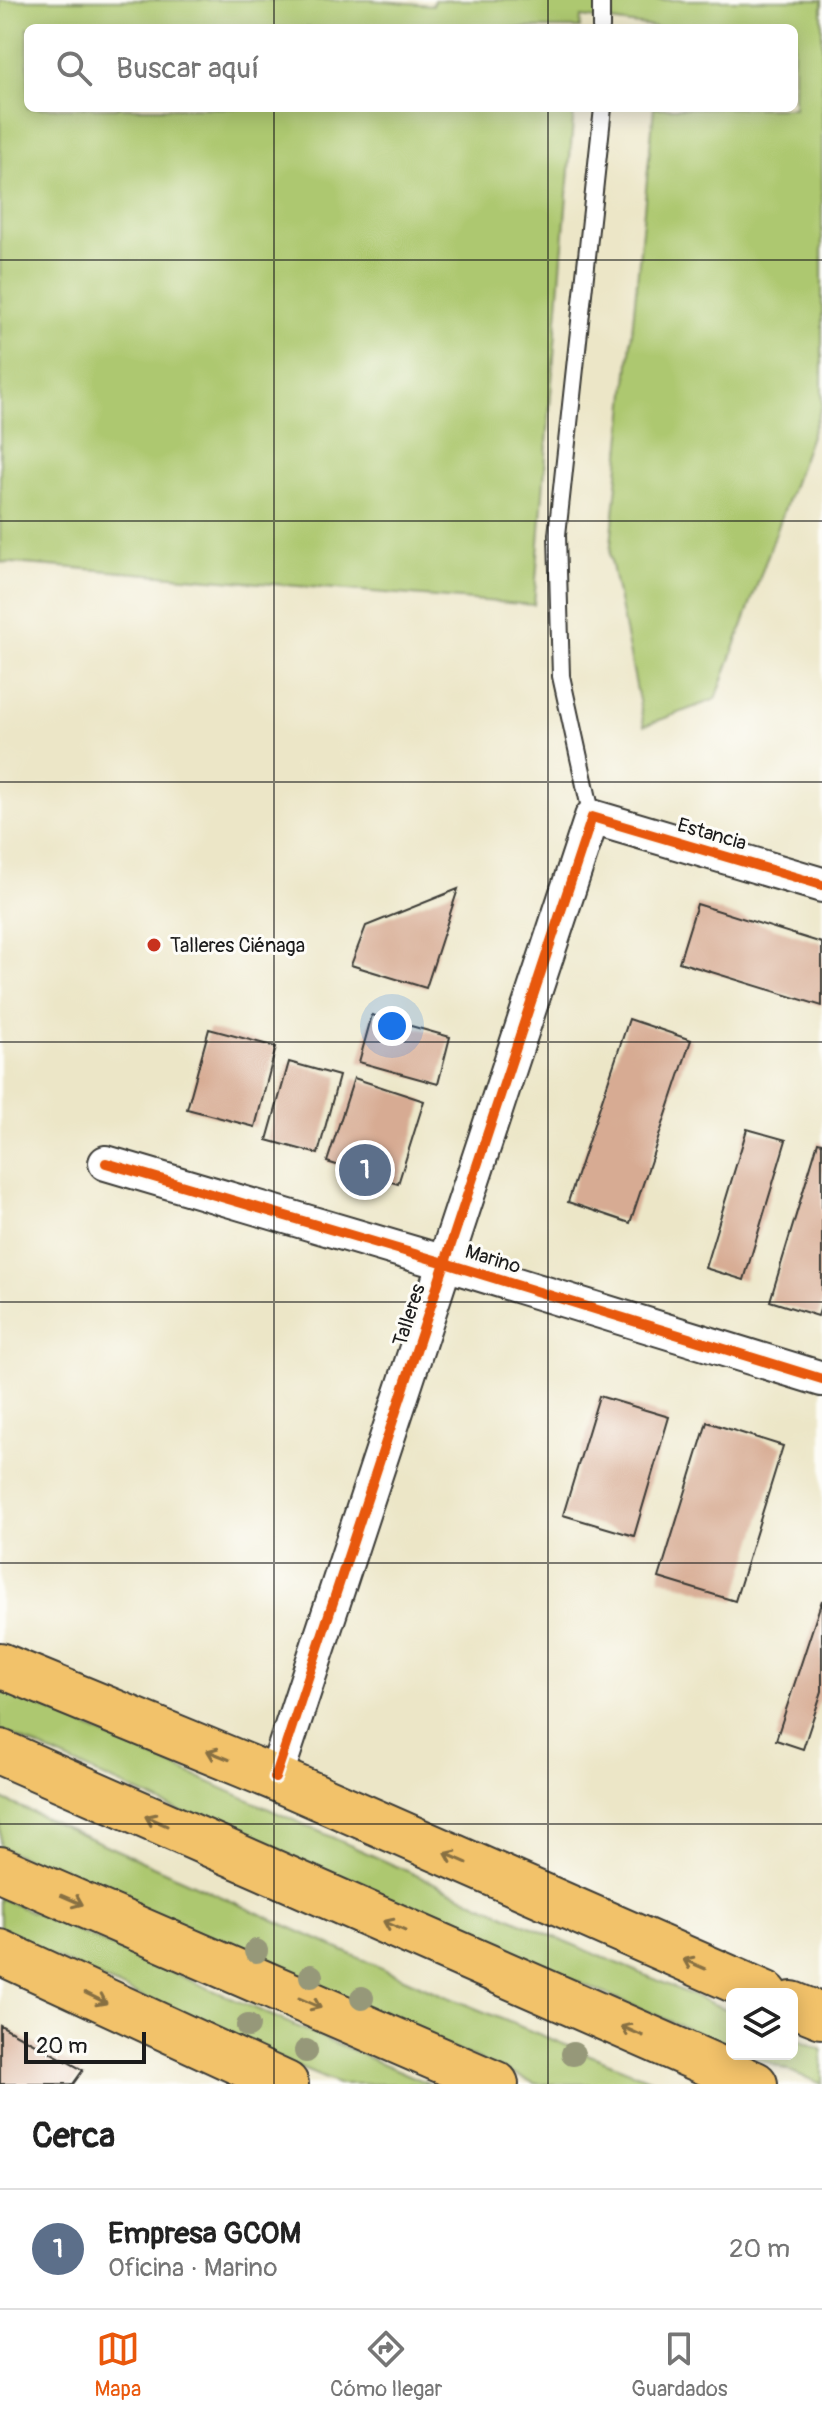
<!DOCTYPE html>
<html lang="es">
<head>
<meta charset="utf-8">
<style>
	:root { --surface:#fff; --page:#f2f2f2; --text:#222; --muted:#767676; --line:#e0e0e0; --accent:#ea580c }
	body { margin:0; font-family:Pangolin,sans-serif; background:var(--page); color:var(--text) }
	.controls { position:absolute; right:24px; bottom:24px; display:grid; overflow:hidden; border-radius:12px; box-shadow:0 4px 20px #0003 }
	.controls button { width:72px; height:72px; display:grid; place-items:center; padding:0; border:0; border-bottom:2px solid var(--line); background:var(--surface); color:var(--text); font:40px sans-serif }
	.scale { position:absolute; left:24px; bottom:20px; width:122px; box-sizing:border-box; padding-left:8px; border:4px solid #1c1c1c; border-top:0; font-size:22px; line-height:28px; white-space:nowrap; color:#1c1c1c; -webkit-text-stroke:6px #fdfcf7; paint-order:stroke }
	.you { position:absolute; left:392px; top:1026px; width:28px; height:28px; margin:-20px; border:6px solid #fff; border-radius:50%; background:#1a73e8; box-shadow:0 0 0 12px #1a73e833 }
	.badge { display:grid; place-items:center; width:52px; height:52px; border-radius:50%; background:var(--accent); color:#fff; font-size:26px; font-weight:700 }
	.pin { position:absolute; translate:-50% -50%; border:4px solid #fff; box-shadow:0 2px 8px #0006 }
	.list { margin:0; padding:0; list-style:none }
	h2 { display:flex; justify-content:space-between; align-items:center; height:104px; margin:0; padding:0 32px; font-size:34px }
	h2 small { font-size:26px; font-weight:400; color:var(--muted) }
	.list li { display:grid; grid-template-columns:52px 1fr auto; gap:24px; align-items:center; box-sizing:border-box; height:120px; padding:0 32px; border-top:2px solid var(--line) }
	.list b { display:block; font-size:30px; white-space:nowrap }
	.list p { margin:0; font-size:26px; white-space:nowrap; color:var(--muted) }
	.list em { font-size:26px; font-style:normal; color:var(--muted) }
	.icon { flex:none; width:44px; height:44px; fill:none; stroke:currentColor; stroke-width:2; stroke-linecap:round; stroke-linejoin:round }
	.map { position:relative; flex:none; width:822px; height:2084px; overflow:hidden }
	.search { position:absolute; background:var(--surface); box-shadow:0 4px 20px #0003; left:24px; right:24px; top:24px; height:88px; display:flex; align-items:center; gap:20px; box-sizing:border-box; padding:0 28px; border-radius:12px; color:var(--muted); font-size:30px }
	.sheet { height:224px; background:var(--surface) }
	nav { display:flex; justify-content:space-around; align-items:center; box-sizing:border-box; height:112px; border-top:2px solid var(--line); background:var(--surface); font-size:22px; color:var(--muted) }
	nav a { display:grid; justify-items:center; gap:4px }
	nav .on { color:var(--accent) }
	.map>svg:first-child { display:block }
</style>
</head>
<body>
<div class="map">
<svg width="822" height="2084" viewBox="0 0 822 2084">
	<rect width="100%" height="100%" fill="#fdfcf7"/>
	<filter id="ink" filterUnits="userSpaceOnUse"><feTurbulence type="fractalNoise" baseFrequency=".0125" numOctaves="2"/><feDisplacementMap in="SourceGraphic" scale="16" xChannelSelector="R" yChannelSelector="G"/><feConvolveMatrix kernelMatrix="1 2 1 2 8 2 1 2 1" color-interpolation-filters="sRGB"/></filter>
	<filter id="wash" filterUnits="userSpaceOnUse"><feTurbulence type="fractalNoise" baseFrequency=".006" numOctaves="4" result="noise"/><feDisplacementMap in="SourceGraphic" scale="32" xChannelSelector="R" yChannelSelector="G"/><feGaussianBlur stdDeviation="1.8" result="paint"/><feColorMatrix in="noise" values="0 0 0 0 0 0 0 0 0 0 0 0 0 0 0 0 0 1.4 0 .05"/><feComposite in="paint" operator="in"/></filter>
	<g filter="url(#wash)">
		<rect width="100%" height="100%" fill="#ece6c7"/>
		<g fill="#adc86f" stroke="#647246" stroke-width="2">
			<polygon points="0,0 370,0 433,5 434,0 822,0 822,405 716,699 644,726 610,555 654,108 794,108 794,28 660,28 581,17 580,28 28,28 28,108 574,108 534,605 0,562"/>
			<polygon points="0,1688 536,1929 732,2012 732,2048 199,1820 0,1730"/>
			<polygon points="0,1798 433,1991 661,2084 537,2084 412,2032 0,1847"/>
			<polygon points="0,1898 430,2084 338,2084 295,2066 0,1933"/>
			<polygon points="792,2037 822,2050 822,2084 747,2054 792,2054"/>
		</g>
		<g id="blocks">
			<g fill="#d7ab93">
				<polygon points="458,889 426,988 351,965 366,926"/>
				<polygon points="697,904 822,943 822,1006 679,962"/>
				<polygon points="372,1015 450,1037 438,1084 359,1062"/>
				<polygon points="629,1019 691,1040 630,1223 568,1202"/>
				<polygon points="209,1029 276,1047 255,1127 187,1109"/>
				<polygon points="289,1062 339,1076 318,1154 267,1140"/>
				<polygon points="354,1078 424,1101 398,1184 327,1162"/>
				<polygon points="747,1129 786,1140 744,1280 705,1268"/>
				<polygon points="818,1142 822,1143 822,1303 818,1316 770,1301"/>
				<polygon points="599,1396 669,1417 634,1536 563,1515"/>
				<polygon points="707,1422 783,1446 735,1601 659,1578"/>
				<polygon points="822,1600 822,1691 803,1749 776,1740"/>
				<polygon points="0,2025 83,2070 73,2084 0,2084"/>
			</g>
		</g>
	</g>
	<g filter="url(#ink)">
		<use href="#blocks" fill-opacity="0" stroke="#3b3a36" stroke-width="2"/>
		<g fill="none" stroke-linecap="round" stroke-linejoin="round">
			<defs>
				<g id="service">
					<polyline points="601,0 601,28"/>
					<polyline points="592,817 561,676 557,535 603,108"/>
				</g>
				<g id="minor">
					<polyline points="106,1163 445,1263 822,1379"/>
					<polyline points="275,1778 592,817 822,885"/>
				</g>
				<g id="primary">
					<polyline points="0,1665 275,1778 766,1994"/>
					<polyline points="0,1952 286,2084"/>
					<polyline points="792,2004 822,2016"/>
				</g>
				<g id="trunk">
					<polyline points="0,1752 755,2084"/>
					<polyline points="0,1869 496,2084"/>
				</g>
			</defs>
			<use href="#service" stroke="#3b3a36" stroke-width="20"/>
			<use href="#minor" stroke="#3b3a36" stroke-width="38"/>
			<use href="#primary" stroke="#3b3a36" stroke-width="48"/>
			<use href="#trunk" stroke="#3b3a36" stroke-width="48"/>
			<use href="#service" stroke="#fff" stroke-width="16"/>
			<use href="#minor" stroke="#fff" stroke-width="34"/>
			<use href="#primary" stroke="#f2c26a" stroke-width="44"/>
			<use href="#trunk" stroke="#f2c26a" stroke-width="44"/>
			<defs>
				<g id="cycleway">
					<polyline points="106,1163 445,1263 822,1379"/>
					<polyline points="275,1778 592,817 822,885"/>
				</g>
			</defs>
			<use href="#cycleway" stroke="#fdfcf7" stroke-width="15"/>
			<use href="#cycleway" stroke="#e8590c" stroke-width="10"/>
		</g>
		<g fill="#969879">
			<circle cx="256" cy="1951" r="12"/>
			<circle cx="311" cy="1976" r="12"/>
			<circle cx="362" cy="1998" r="12"/>
			<circle cx="248" cy="2026" r="12"/>
			<circle cx="306" cy="2051" r="12"/>
			<circle cx="573" cy="2054" r="12"/>
		</g>
		<defs><path id="oneway-shaft" d="M-6 0H5M1.5-3L5.5 0L1.5 3" fill="none" stroke-width="1.6" stroke-linecap="round" stroke-linejoin="round" transform="scale(2)"/></defs>
		<g stroke="#876f43">
			<use href="#oneway-shaft" transform="translate(218 1755) rotate(-158)"/>
			<use href="#oneway-shaft" transform="translate(156 1821) rotate(-156)"/>
			<use href="#oneway-shaft" transform="translate(456 1858) rotate(-156)"/>
			<use href="#oneway-shaft" transform="translate(72 1900) rotate(23)"/>
			<use href="#oneway-shaft" transform="translate(394 1926) rotate(-156)"/>
			<use href="#oneway-shaft" transform="translate(694 1964) rotate(-156)"/>
			<use href="#oneway-shaft" transform="translate(96 1998) rotate(26)"/>
			<use href="#oneway-shaft" transform="translate(310 2003) rotate(24)"/>
			<use href="#oneway-shaft" transform="translate(632 2031) rotate(-156)"/>
		</g>
	</g>
	<path fill="none" stroke="#1c1c1c" stroke-width="2" stroke-opacity="0.55" d="M274,0V28M548,0V28M274,108V2084M548,108V2084M0,260H822M0,521H822M0,782H822M0,1042H822M0,1302H822M0,1563H822M0,1824H822"/>
	<circle fill="#c8321e" stroke="#fdfcf7" stroke-width="3" cx="154" cy="945" r="8"/>
	<g text-anchor="middle" dominant-baseline="central" stroke-width="6" stroke-linejoin="round" paint-order="stroke">
		<g font-size="20" fill="#1c1c1c" stroke="#fdfcf7">
			<text transform="translate(712 834) rotate(16)">Estancia</text>
			<text transform="translate(493 1259) rotate(17)">Marino</text>
			<text transform="translate(409 1315) rotate(-72)">Talleres</text>
		</g>
		<g font-size="20" fill="#1c1c1c" stroke="#fdfcf7" text-anchor="start">
			<text x="170" y="945">Talleres Ciénaga</text>
		</g>
	</g>
</svg>
<div class="controls">
<button><svg class="icon" aria-label="layers" viewBox="0 0 24 24"><path d="M12 4l9 5-9 5-9-5zM3 14l9 5 9-5"/></svg></button>
</div>
<div class="scale">20 m</div>
<div class="you"></div>
<div class="pin badge" style="left:365px;top:1170px;background:#5c6f8a">1</div>
<div class="search"><svg class="icon" aria-label="search" viewBox="0 0 24 24"><circle cx="10" cy="10" r="6"/><path d="M15 15l6 6"/></svg>Buscar aquí</div>
</div>
<section class="sheet">
<h2>Cerca<small></small></h2>
<ul class="list">
<li><span class="badge" style="background:#5c6f8a">1</span><div><b>Empresa GCOM</b><p>Oficina · Marino</p></div><em>20 m</em></li>
</ul>
</section>
<nav>
<a class="on"><svg class="icon" aria-label="map" viewBox="0 0 24 24"><path d="M3 6l6-2 6 2 6-2v14l-6 2-6-2-6 2zM9 4v14M15 6v14"/></svg>Mapa</a>
<a><svg class="icon" aria-label="directions" viewBox="0 0 24 24"><path d="M12 3l9 9-9 9-9-9zM9 14v-3h6M13 9l2 2-2 2"/></svg>Cómo llegar</a>
<a><svg class="icon" aria-label="saved" viewBox="0 0 24 24"><path d="M7 4h10v16l-5-4-5 4z"/></svg>Guardados</a>
</nav>
</body>
</html>
